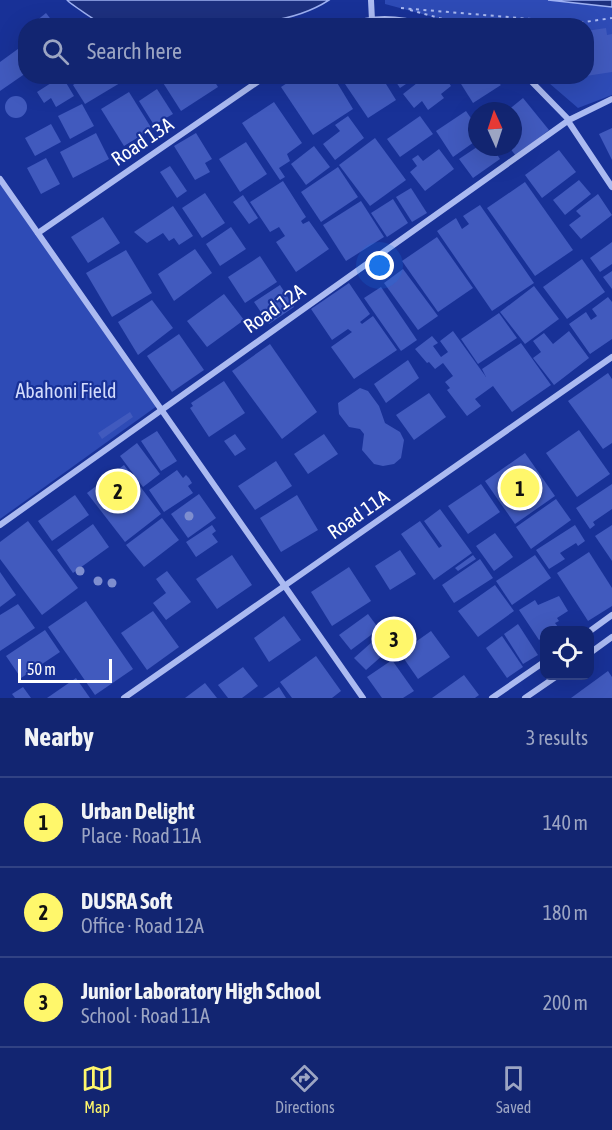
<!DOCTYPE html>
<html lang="en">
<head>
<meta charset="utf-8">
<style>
	:root { --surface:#122571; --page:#1b2d76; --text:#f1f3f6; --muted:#9ca5c3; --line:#314284; --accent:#fff76b }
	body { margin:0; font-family:"Asap Condensed",sans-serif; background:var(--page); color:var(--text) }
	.controls { position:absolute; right:18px; bottom:18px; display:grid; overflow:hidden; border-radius:12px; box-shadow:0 6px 24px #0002 }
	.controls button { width:54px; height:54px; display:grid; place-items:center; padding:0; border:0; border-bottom:2px solid var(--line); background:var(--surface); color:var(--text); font:30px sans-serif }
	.compass { position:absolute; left:468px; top:102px; width:54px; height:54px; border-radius:50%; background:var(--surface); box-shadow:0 6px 24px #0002; rotate:357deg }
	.scale { position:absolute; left:18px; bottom:15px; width:94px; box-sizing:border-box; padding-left:6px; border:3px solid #fff; border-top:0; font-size:16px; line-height:21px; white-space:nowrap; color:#fff; -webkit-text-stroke:4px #183197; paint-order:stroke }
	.you { position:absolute; left:380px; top:266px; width:21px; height:21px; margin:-15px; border:4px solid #fff; border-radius:50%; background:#1a73e8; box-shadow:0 0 0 9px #1a73e833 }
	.badge { display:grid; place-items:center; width:39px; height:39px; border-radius:50%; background:var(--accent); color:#111; font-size:20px; font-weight:700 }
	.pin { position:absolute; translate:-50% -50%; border:3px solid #fff; box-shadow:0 2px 6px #0006 }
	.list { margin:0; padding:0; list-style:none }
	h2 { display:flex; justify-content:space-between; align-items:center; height:78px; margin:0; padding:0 24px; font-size:26px }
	h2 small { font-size:20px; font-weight:400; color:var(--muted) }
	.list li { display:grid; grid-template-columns:39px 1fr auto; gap:18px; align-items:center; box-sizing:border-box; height:90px; padding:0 24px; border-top:2px solid var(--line) }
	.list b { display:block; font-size:22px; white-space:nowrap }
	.list p { margin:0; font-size:20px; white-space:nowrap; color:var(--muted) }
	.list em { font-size:20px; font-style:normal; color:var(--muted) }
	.icon { flex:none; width:33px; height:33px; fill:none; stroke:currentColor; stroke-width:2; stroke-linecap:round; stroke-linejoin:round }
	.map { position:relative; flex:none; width:612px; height:698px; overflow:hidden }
	.search { position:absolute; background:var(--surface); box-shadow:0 6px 24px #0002; left:18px; right:18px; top:18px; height:66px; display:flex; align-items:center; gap:15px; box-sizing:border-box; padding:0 21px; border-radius:24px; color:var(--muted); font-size:22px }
	.sheet { height:348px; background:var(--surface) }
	nav { display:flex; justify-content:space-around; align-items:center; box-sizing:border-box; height:84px; border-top:2px solid var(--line); background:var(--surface); font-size:16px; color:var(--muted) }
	nav a { display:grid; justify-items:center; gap:3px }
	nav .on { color:var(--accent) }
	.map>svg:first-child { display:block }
</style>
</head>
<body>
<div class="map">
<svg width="612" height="698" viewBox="0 0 612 698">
	<rect width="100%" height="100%" fill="#183197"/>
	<g fill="#2e4bb6">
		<polygon points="385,0 548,0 612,7 612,95 578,108 542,77 586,76 586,26 463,25 385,4"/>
		<polygon points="0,181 157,406 0,519"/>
	</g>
	<g fill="#1d307f" stroke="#9eb1f3" stroke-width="1.5">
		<path d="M67,0H329C280,32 214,22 159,25C142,25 120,29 104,25C100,24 68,2 67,0Z"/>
		<polygon points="548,0 612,0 612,7"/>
	</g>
	<g fill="#415abe">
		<polygon points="46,13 56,26 30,26"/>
		<polygon points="606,28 607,35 612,34 612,72 586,76 586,31"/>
		<polygon points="22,46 26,51 26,73 0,91 0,62"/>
		<polygon points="62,76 74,96 56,107 51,98 44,103 37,92"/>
		<polygon points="86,76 116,76 120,83 85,104 73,85"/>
		<polygon points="163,76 211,76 218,87 181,111 160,78"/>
		<polygon points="298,76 333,76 353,109 313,135 281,87"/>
		<polygon points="356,76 381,76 396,100 368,118 345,84"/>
		<polygon points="392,76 414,76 415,78 400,88"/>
		<polygon points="426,76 444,76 451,86 441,94 444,98 428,110 422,101 414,108 403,94"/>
		<polygon points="456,76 490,76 501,85 473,103"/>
		<polygon points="157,89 173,114 154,125 139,101"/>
		<polygon points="129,92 152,129 124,146 101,109"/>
		<circle cx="16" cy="107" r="11"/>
		<polygon points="523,98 549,130 516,156 509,147 513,147 513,111 507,111"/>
		<polygon points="274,102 302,143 287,154 290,161 279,168 285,177 280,180 242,123"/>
		<polygon points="82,104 94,126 70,139 58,116"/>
		<polygon points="466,111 477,127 477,140 453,157 436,131"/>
		<polygon points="348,116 364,138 335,160 323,144 340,131 335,125"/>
		<polygon points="420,116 433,134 400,157 387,139"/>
		<polygon points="51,124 61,142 35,156 25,138"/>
		<polygon points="612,128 612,160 599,134"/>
		<polygon points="96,133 109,159 73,178 60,152"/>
		<polygon points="196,133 212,159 205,163 210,172 195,180 174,146"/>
		<polygon points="375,138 406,180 370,206 339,165"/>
		<polygon points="246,142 267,174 240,192 219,159"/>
		<polygon points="314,146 330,167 306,185 291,164"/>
		<polygon points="477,147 492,147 500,159 473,178 459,159"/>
		<polygon points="439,149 454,169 425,191 410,172 417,166 412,159 418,155 423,161"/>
		<polygon points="559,150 576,172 542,198 525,175"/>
		<polygon points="46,158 60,184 41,194 27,168"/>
		<polygon points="170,166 187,191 177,198 160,172"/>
		<polygon points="338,167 358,197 321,222 301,192"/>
		<polygon points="579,180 591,194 565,215 553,200"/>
		<polygon points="283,181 306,217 301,221 303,224 309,221 329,249 296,272 276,242 285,236 279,227 270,232 250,202"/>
		<polygon points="525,182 573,250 535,276 487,208"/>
		<polygon points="411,188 427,213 412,222 396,197"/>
		<polygon points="205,193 225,223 202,238 182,208"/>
		<polygon points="598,194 612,215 581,239 569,225 581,216 576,211"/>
		<polygon points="243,195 258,218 249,224 233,202"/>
		<polygon points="393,199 408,223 387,237 371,213"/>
		<polygon points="361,201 384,237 346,261 323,225"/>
		<polygon points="480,205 534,283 492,311 437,231 456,218 462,229 469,224 463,216"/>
		<polygon points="173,206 193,236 179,245 174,238 169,241 163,233 147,243 134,232"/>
		<polygon points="103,217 120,243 88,263 71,237"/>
		<polygon points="231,227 246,249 220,266 206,244"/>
		<polygon points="437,237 473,288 438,312 402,261"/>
		<polygon points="612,242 612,264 600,272 590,258"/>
		<polygon points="195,249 212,273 174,301 158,274"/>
		<polygon points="126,250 152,293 112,317 86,273"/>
		<polygon points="260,256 277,282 245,303 228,277"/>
		<polygon points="582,259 605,292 567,319 543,287"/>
		<polygon points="403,269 438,316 418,330 384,283"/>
		<polygon points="612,271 612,289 603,277"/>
		<polygon points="349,283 370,314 360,322 362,324 373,316 397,350 354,379 331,347 352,332 348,329 332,340 311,309"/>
		<polygon points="280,285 294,307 269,324 254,302"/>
		<polygon points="534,286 559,319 525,344 500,312"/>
		<polygon points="381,287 417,340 401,351 364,298"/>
		<polygon points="224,294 244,320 207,347 187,321"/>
		<polygon points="608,297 612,302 612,339 590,354 569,324 586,312 591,320 597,316 592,309"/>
		<polygon points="152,300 173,328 138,355 118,322"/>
		<polygon points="499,313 517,338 478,364 461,339"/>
		<polygon points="453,331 486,377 482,369 521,343 551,385 512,412 493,386 475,399 481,406 467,416 447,390 450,388 445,382 453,376 443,363 435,369 429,362 427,363 415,349 432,336 438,343 433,346 441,357 448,352 440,341"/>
		<polygon points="569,331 589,358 554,385 533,358 541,352 533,341 544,333 553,344"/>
		<polygon points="179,334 204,370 172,392 147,356"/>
		<polygon points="270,344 317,412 282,439 232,371"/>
		<polygon points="408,360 419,378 386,403 374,384"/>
		<polygon points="608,373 612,379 612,443 603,449 568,401"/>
		<polygon points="224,381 245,413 209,437 190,408 193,406 191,403"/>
		<polygon points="360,388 368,391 379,406 385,423 400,432 404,440 401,458 394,464 383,466 374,464 362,450 364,434 360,429 349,427 339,414 338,403"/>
		<polygon points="429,393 446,417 414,440 396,415"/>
		<polygon points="130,412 133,417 102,439 98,433"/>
		<polygon points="579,430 610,474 577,497 546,453"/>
		<polygon points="157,431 177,461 161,471 141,441"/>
		<polygon points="235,434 246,449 235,456 224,441"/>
		<polygon points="324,434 338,454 308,474 294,454"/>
		<polygon points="137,443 160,474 143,487 120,456"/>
		<polygon points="525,453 555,496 515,524 485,481"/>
		<polygon points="276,461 292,486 255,510 238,486"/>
		<polygon points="124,465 161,514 125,542 87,493"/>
		<polygon points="177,470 183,478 186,475 189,478 192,483 188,486 193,493 164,512 149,490"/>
		<polygon points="481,484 500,512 468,534 448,506"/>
		<polygon points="612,484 612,509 593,522 595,525 590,529 576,508"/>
		<polygon points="199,494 216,518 188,538 171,514"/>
		<polygon points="75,495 89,515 52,541 38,521"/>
		<polygon points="297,495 318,530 281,552 260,518"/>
		<polygon points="556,499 571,520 531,549 516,527"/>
		<polygon points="440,509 472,553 434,580 401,534 420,521 439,548 442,546 424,521"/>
		<polygon points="162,518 179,540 144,567 126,545"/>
		<polygon points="28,521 78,588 42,615 0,559 0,542"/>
		<polygon points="93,524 109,547 73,573 57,550"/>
		<polygon points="212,525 216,531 212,534 218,542 196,557 186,542"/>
		<polygon points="575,525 585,541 578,546 576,543 560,553 565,559 549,569 536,550"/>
		<polygon points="612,525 612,561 595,536"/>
		<polygon points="495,533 513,557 494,571 476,546"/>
		<polygon points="400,550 416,574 390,590 375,566"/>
		<polygon points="589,552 612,588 612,606 588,621 557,573"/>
		<polygon points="232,555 252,585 217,609 196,579"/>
		<polygon points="473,555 476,559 458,571 455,568"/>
		<polygon points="535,555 551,578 512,605 496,581"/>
		<polygon points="480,559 493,578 454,603 442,585"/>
		<polygon points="349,567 371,601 332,626 311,592"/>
		<polygon points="167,571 191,602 166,620 153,603 166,593 156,579"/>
		<polygon points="0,572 16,595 0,607"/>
		<polygon points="495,585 514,611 478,637 458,611"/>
		<polygon points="559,596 568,611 557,618 559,621 555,623 558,627 544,630 544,636 539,640 519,610 535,600 538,605"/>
		<polygon points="86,601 133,669 95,695 48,627"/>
		<polygon points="18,604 35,628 0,651 0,615"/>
		<polygon points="153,611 179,647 147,670 121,633"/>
		<polygon points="368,614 379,629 351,650 339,635"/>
		<polygon points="284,616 301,640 269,662 254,638"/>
		<polygon points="518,624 538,655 523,664 504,634"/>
		<polygon points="45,630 60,652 21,678 6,656"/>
		<polygon points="431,631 450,657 418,679 400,653"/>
		<polygon points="381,634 392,647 366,670 354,658"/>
		<polygon points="502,636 523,667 507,678 486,648"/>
		<polygon points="316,656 341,691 332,698 292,698 280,682"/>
		<polygon points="392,660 414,691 403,698 382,698 367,677"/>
		<polygon points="243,667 258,686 242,698 228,698 218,685"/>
		<polygon points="608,671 612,677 612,698 571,698"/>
		<polygon points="464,675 479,695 475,698 432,698"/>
		<polygon points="76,678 90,698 47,698"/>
		<polygon points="205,683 217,698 185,698"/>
		<polygon points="23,687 31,698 15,698 12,694"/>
		<polygon points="279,687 286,698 263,698"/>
	</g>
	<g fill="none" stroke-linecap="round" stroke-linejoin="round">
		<g stroke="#abbaf1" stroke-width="2" stroke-dasharray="3 4.5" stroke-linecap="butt">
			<polyline points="401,8 578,23 612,18"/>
			<polyline points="410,10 469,26"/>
		</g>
		<g stroke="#abbaf1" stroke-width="6">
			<polyline points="371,0 372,20"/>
			<path d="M350,26C374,15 404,19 428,26"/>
			<polyline points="526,76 569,120"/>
			<polyline points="568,121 612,187"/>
			<polyline points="0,179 363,698"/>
			<polyline points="38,233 266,76"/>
			<polyline points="0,525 569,120 612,99"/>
			<polyline points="590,631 612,615"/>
			<polyline points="590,653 612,637"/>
			<polyline points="124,698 612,357"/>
			<polyline points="492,698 544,662"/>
			<polyline points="525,698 557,676"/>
		</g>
	</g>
	<g fill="#7e8ecf">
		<circle cx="189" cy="516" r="4.5"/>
		<circle cx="80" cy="571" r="4.5"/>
		<circle cx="98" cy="581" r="4.5"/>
		<circle cx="112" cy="583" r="4.5"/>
	</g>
	<g text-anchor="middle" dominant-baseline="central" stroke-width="4.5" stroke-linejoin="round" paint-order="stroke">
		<g font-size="20" fill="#fff" stroke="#183197">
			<text transform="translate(142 141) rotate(-34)">Road 13A</text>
			<text transform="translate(274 308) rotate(-35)">Road 12A</text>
			<text transform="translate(358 514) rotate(-35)">Road 11A</text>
		</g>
		<g font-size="20" fill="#d2dbfc" stroke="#183197">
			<text x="66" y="390">Abahoni Field</text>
		</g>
	</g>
</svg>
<div class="controls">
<button><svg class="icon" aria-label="locate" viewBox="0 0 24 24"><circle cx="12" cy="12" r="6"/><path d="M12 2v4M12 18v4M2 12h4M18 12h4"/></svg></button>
</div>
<svg class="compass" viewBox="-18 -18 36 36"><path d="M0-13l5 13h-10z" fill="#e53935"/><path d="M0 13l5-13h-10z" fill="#9ca5c3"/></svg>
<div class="scale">50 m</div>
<div class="you"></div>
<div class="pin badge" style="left:520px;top:488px">1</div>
<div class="pin badge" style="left:118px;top:491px">2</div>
<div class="pin badge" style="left:394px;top:639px">3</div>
<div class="search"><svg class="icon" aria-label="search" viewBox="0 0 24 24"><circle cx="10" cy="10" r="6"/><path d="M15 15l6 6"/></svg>Search here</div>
</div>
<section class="sheet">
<h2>Nearby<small>3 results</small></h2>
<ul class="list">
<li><span class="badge">1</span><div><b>Urban Delight</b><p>Place · Road 11A</p></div><em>140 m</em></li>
<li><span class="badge">2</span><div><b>DUSRA Soft</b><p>Office · Road 12A</p></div><em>180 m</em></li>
<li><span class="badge">3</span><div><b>Junior Laboratory High School</b><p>School · Road 11A</p></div><em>200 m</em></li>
</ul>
</section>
<nav>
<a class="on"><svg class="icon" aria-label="map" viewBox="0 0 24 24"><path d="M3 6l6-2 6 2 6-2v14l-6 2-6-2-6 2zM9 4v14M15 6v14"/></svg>Map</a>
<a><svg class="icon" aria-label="directions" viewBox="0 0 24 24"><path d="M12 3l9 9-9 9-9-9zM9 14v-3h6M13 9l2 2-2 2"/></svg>Directions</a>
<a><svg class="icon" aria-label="saved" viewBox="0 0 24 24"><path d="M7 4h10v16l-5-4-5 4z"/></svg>Saved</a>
</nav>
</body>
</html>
